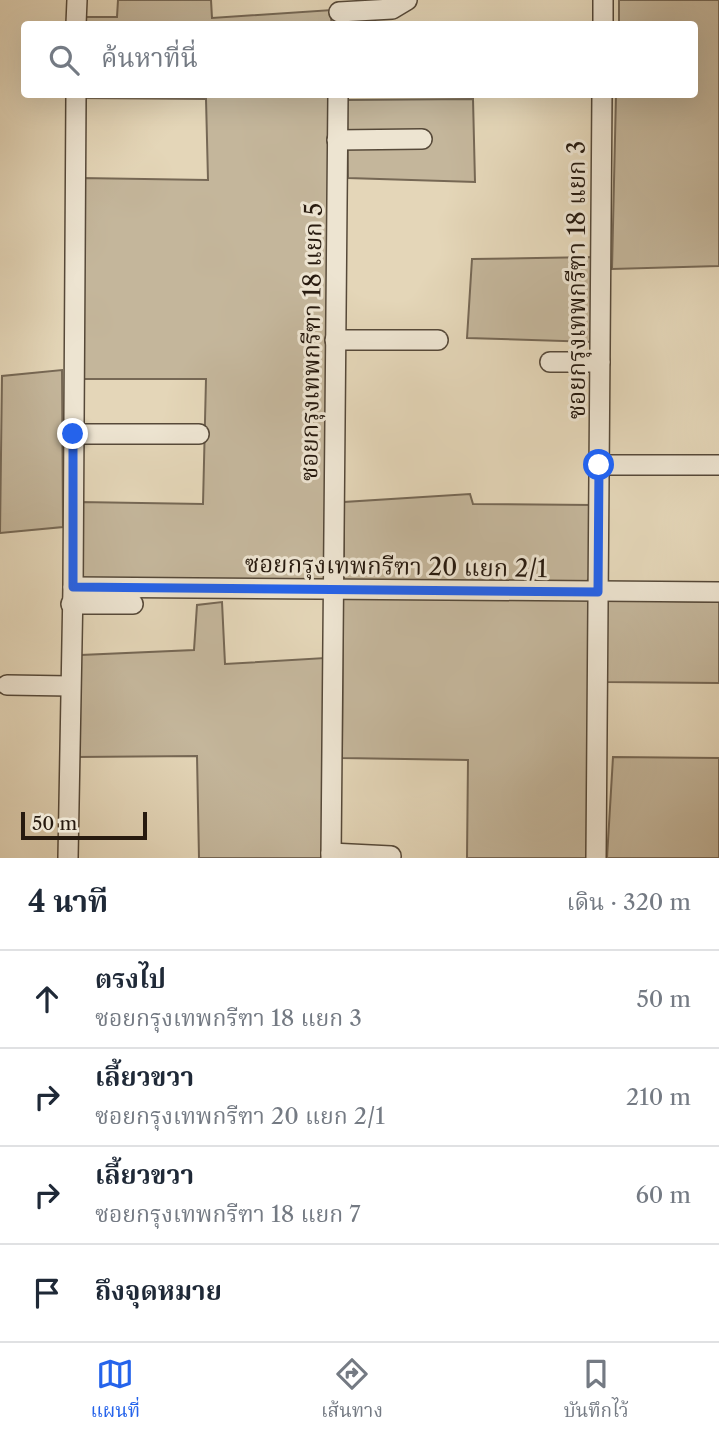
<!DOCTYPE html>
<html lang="th">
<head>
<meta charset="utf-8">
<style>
	:root { --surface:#fff; --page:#f6f6f7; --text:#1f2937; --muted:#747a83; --line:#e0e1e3; --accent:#2563eb }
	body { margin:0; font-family:"Libre Caslon Text","Noto Serif Thai",serif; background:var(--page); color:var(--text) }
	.scale { position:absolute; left:21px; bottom:18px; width:126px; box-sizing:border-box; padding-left:7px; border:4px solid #271a0f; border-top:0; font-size:19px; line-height:24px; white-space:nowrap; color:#271a0f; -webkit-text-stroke:5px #ede4d1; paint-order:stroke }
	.stop { position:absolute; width:21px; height:21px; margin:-16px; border:5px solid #2563eb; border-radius:50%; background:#fff }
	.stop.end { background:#2563eb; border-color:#fff; box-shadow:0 2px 7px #0008 }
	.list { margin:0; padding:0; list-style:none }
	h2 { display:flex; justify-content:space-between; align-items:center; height:91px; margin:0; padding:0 28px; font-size:30px }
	h2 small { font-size:23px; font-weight:400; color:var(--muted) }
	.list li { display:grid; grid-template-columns:46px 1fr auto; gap:21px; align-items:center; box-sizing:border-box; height:98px; padding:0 28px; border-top:2px solid var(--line) }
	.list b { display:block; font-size:26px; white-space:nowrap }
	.list p { margin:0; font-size:23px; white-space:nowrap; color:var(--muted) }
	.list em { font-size:23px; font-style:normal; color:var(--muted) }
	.icon { flex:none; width:38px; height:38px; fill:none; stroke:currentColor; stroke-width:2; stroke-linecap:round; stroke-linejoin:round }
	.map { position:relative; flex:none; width:719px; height:858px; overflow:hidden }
	.search { position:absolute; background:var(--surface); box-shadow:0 7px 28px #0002; left:21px; right:21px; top:21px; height:77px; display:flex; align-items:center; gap:18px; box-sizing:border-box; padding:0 24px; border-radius:7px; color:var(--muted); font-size:26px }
	.sheet { height:483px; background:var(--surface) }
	nav { display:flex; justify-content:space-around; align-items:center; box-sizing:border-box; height:98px; border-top:2px solid var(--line); background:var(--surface); font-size:19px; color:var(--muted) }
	nav a { display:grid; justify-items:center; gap:4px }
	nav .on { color:var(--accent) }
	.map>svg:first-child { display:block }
</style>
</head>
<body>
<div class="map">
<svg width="719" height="858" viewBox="0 0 719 858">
	<rect width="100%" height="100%" fill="#e4d6b8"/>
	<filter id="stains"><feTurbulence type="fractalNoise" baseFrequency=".00286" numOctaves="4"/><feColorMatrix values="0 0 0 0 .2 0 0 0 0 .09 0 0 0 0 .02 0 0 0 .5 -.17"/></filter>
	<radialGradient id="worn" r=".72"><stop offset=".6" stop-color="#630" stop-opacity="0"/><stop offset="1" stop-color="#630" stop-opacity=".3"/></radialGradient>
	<g fill="#c4b69b" stroke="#766855" stroke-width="2">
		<polygon points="118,0 211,0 212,18 332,10 331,24 82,24 82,17 117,17"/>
		<polygon points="619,0 719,0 719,266 612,269 616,95 694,94 694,24 619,24"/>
		<polygon points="80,95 332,95 329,582 78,580 80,502 203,504 206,379 80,379 81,178 208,180 206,99 80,98"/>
		<polygon points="473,99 475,182 348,178 347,100"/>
		<polygon points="594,257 594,342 467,338 472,259"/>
		<polygon points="62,370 63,527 0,533 2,376"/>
		<polygon points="470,494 473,504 592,505 593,574 583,586 344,582 344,502"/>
		<polygon points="343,595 593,599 592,858 467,858 468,760 342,758"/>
		<polygon points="607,600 719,602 719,683 607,682"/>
		<polygon points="222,602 225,664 325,658 322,858 199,858 197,756 76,757 81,655 194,650 197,605"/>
		<polygon points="613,757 719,758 719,858 607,858"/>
	</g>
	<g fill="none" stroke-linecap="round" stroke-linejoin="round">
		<defs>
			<g id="minor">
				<polyline points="339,12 392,9 407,0"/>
				<polyline points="76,24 77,0"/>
				<polyline points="603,24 603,0"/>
				<polyline points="337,140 422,139"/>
				<polyline points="335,340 438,340"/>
				<polyline points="550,362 600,362"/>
				<polyline points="73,434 199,434"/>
				<polyline points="599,465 719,465"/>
				<polyline points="73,587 719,592"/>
				<polyline points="71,604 133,604"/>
				<polyline points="7,685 70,686"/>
				<polyline points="331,853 391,856"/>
				<polyline points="68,858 73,587 76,94"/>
				<polyline points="331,858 338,94"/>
				<polyline points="596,858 602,94"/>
			</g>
		</defs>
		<use href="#minor" stroke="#564939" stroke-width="22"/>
		<use href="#minor" stroke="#ede4d1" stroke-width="19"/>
	</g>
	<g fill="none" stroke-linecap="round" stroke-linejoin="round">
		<polyline stroke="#2563eb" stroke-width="9" points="73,434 73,587 598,592 599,465"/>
	</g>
	<g text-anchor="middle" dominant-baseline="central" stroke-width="6" stroke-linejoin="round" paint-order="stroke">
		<g font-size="24" fill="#271a0f" stroke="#ede4d1">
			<text transform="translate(576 280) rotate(-90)">ซอยกรุงเทพกรีฑา 18 แยก 3</text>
			<text transform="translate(311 342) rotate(-89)">ซอยกรุงเทพกรีฑา 18 แยก 5</text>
			<text transform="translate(396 566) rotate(1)">ซอยกรุงเทพกรีฑา 20 แยก 2/1</text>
		</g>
	</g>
	<rect width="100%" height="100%" filter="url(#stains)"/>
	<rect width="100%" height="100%" fill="url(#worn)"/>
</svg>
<div class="scale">50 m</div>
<div class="stop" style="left:599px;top:465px"></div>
<div class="stop end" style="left:73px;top:434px"></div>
<div class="search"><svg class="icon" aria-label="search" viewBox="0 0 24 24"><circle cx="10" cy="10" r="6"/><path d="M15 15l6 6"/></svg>ค้นหาที่นี่</div>
</div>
<section class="sheet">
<h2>4 นาที<small>เดิน · 320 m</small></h2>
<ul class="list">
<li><svg class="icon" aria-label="ahead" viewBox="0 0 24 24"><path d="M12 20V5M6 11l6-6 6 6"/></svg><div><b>ตรงไป</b><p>ซอยกรุงเทพกรีฑา 18 แยก 3</p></div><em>50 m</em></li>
<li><svg class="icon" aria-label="right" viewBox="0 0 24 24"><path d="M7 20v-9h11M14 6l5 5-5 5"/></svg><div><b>เลี้ยวขวา</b><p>ซอยกรุงเทพกรีฑา 20 แยก 2/1</p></div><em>210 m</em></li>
<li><svg class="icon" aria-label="right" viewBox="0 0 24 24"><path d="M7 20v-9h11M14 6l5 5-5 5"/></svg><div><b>เลี้ยวขวา</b><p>ซอยกรุงเทพกรีฑา 18 แยก 7</p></div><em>60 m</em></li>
<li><svg class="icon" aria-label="arrive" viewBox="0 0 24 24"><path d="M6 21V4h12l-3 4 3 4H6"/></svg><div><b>ถึงจุดหมาย</b></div></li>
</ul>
</section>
<nav>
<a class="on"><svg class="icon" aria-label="map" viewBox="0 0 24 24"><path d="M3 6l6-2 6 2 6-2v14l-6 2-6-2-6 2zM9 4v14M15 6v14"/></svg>แผนที่</a>
<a><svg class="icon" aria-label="directions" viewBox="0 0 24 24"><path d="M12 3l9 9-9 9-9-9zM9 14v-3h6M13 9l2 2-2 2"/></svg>เส้นทาง</a>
<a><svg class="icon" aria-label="saved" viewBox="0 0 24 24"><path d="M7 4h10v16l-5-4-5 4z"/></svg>บันทึกไว้</a>
</nav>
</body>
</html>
